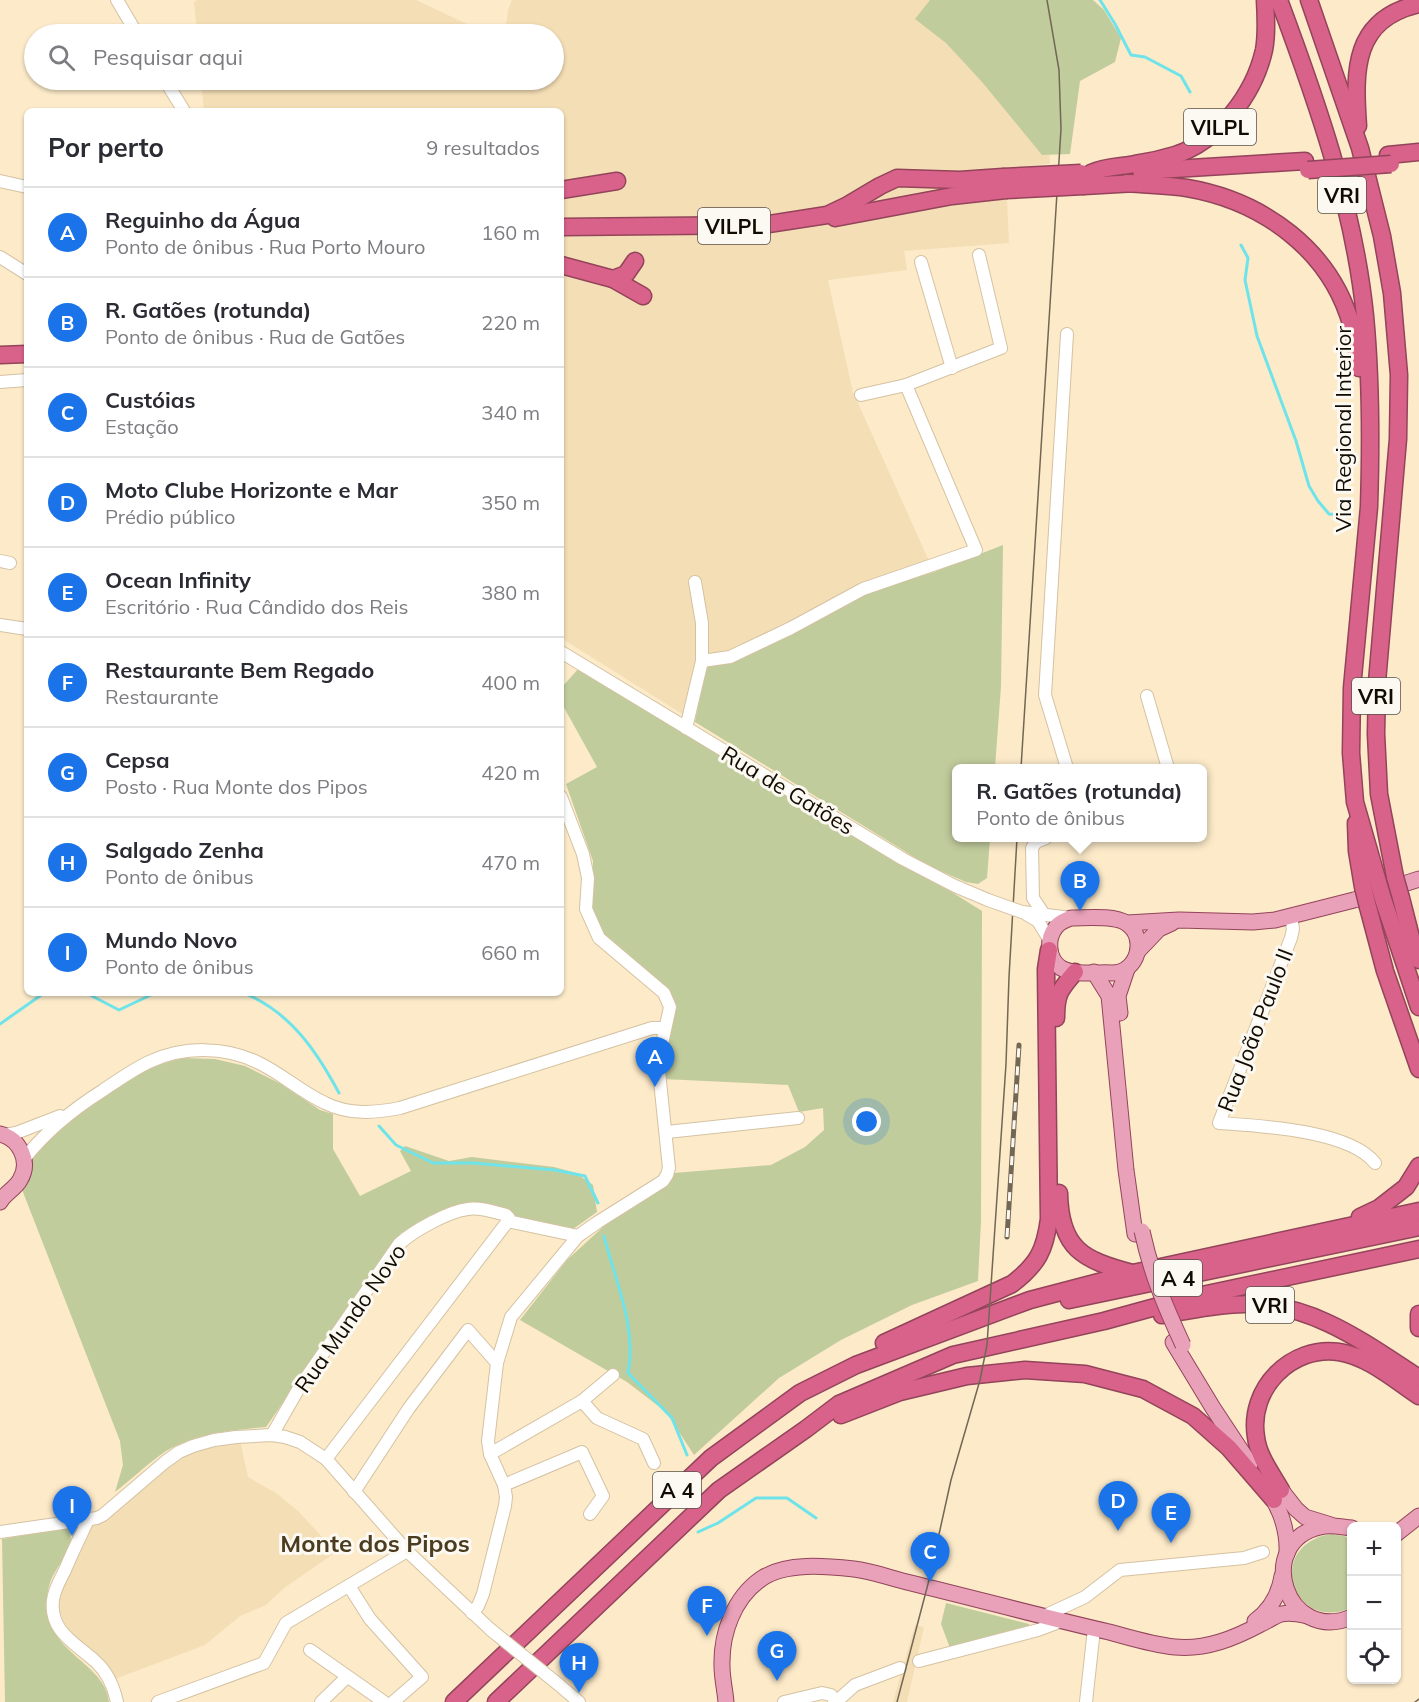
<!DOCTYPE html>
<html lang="pt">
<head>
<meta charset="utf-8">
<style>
	:root { --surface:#fff; --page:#f7f7f7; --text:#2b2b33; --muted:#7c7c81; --line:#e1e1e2; --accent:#1a73e8 }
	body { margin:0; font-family:Mulish,sans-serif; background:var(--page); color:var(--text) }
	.controls { position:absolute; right:18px; bottom:18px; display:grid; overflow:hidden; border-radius:9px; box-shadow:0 2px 4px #0004 }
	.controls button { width:54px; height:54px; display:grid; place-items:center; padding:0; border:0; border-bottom:2px solid var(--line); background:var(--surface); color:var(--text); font:30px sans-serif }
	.you { position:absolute; left:867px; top:1122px; width:21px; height:21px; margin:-15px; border:4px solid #fff; border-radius:50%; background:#1a73e8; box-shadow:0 0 0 9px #1a73e833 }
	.badge { display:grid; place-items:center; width:39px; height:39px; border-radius:50%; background:var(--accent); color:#fff; font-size:20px; font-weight:700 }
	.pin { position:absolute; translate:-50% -50px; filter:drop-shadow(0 2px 3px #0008) }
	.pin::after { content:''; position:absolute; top:32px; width:21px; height:18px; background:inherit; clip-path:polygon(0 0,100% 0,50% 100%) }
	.popup { position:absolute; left:952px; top:764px; width:255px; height:78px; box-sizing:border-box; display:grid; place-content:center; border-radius:9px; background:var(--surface); filter:drop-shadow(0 2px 4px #0005); font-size:20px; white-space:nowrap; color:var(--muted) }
	.popup b { font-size:22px; color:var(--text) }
	.popup::after { content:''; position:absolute; left:50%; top:100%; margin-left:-12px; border:12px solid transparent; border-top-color:var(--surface) }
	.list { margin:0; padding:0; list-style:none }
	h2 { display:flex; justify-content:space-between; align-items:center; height:78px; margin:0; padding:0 24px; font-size:26px }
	h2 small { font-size:20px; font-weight:400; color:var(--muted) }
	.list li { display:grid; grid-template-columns:39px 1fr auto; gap:18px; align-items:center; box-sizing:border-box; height:90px; padding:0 24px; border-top:2px solid var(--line) }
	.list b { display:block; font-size:22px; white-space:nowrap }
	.list p { margin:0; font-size:20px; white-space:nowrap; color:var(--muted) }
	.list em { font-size:20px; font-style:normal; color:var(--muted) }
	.icon { flex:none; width:33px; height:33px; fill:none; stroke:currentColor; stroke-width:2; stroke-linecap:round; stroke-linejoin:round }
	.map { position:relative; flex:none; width:1419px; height:1702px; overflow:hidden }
	.search { position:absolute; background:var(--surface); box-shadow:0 2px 4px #0004; left:24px; top:24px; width:540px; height:66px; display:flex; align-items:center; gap:15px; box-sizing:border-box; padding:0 21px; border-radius:33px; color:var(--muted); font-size:22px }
	.panel { position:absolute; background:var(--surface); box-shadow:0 2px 4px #0004; left:24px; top:108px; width:540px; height:888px; border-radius:9px }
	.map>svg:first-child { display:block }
</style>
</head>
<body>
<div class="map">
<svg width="1419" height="1702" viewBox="0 0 1419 1702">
	<rect width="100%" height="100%" fill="#fceac9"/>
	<g fill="#f4deb6">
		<polygon points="197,0 416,0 488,34 197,34 194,2"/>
		<polygon points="512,0 1041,0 1050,164 1001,168 1007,199 1009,243 904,251 907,270 828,280 853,392 934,572 865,593 706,666 695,722 561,638 561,111 204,111 201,80 554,80 554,34 505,34 508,10"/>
		<polygon points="240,1441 248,1477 276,1493 298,1511 336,1552 284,1588 266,1605 240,1616 205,1645 115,1679 75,1640 64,1622 58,1607 63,1580 88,1528 105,1517 174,1462 202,1448"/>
		<polygon points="915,1625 924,1627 907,1702 893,1702"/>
	</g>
	<g fill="#c1cc9d">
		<polygon points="930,0 1093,0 1104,10 1121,38 1115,62 1080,81 1070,154 1042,155 982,82 946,43 915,19"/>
		<polygon points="1003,545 1001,686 995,768 957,768 957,838 990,838 987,878 978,884 966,882 927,865 695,722 706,666 865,593 934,572"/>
		<polygon points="580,667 859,834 982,911 981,1221 978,1281 912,1305 841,1340 779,1378 694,1455 666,1412 627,1382 520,1320 567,1260 614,1217 666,1184 674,1173 771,1165 805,1147 824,1130 823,1108 799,1112 788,1085 663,1079 661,1060 675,1011 670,992 601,932 591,905 593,861 566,784 597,767 561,702 561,688"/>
		<path d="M182,1058L215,1059L245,1066L281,1084L320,1110L333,1114V1149L360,1196L411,1171L400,1151L405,1146L449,1161L472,1157L554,1167L576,1173L593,1185L597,1212L573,1229L514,1216L508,1210L459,1204L401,1233L266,1427C232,1430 196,1433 166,1451C148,1463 132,1479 115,1492L123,1465L120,1441L21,1187L25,1181L35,1149L56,1130L142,1070Z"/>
		<path d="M65,1528L69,1529C77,1546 57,1565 51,1580C47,1590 46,1601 48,1612C53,1655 106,1665 109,1702H5L2,1539Z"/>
		<path d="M1331,1534L1344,1536L1351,1540V1608C1291,1633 1264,1545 1331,1534Z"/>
		<polygon points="946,1603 1029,1624 1030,1627 950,1648 941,1624"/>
	</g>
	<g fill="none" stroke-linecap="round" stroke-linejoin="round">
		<g stroke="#6ee4ea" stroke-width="3">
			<polyline points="1100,0 1115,24 1131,55 1145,57 1181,76 1190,92"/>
			<polyline points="1241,245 1248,258 1245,280 1257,336 1296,441 1309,486 1318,501 1329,514 1346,515"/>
			<polyline points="90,993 90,995 119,1010 155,993"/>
			<path d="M244,993C290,1012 316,1050 339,1093"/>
			<polyline points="0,1024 44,993"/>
			<polyline points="379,1126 396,1145 433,1163 473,1163 555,1170 585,1176 598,1203"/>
			<path d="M604,1236C615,1281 637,1326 628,1373L672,1418L687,1455"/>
			<polyline points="698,1532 718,1523 756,1498 787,1498 816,1518"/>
		</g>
		<defs>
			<g id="minor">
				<polyline points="117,0 137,34"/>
				<polyline points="165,80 184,111"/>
				<polyline points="0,181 27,187"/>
				<polyline points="0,257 27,274"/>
				<polyline points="921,262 952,368"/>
				<polyline points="1067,334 1045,695 1067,768"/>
				<polyline points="0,382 27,380"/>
				<polyline points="861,395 906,385 1001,348 979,255"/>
				<polyline points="0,561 10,563"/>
				<polyline points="695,582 702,623 702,661"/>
				<polyline points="0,625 27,629"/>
				<polyline points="561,652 903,859 955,886 988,900"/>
				<polyline points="1147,696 1168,768"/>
				<polyline points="686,728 702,661 730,657 791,628 863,589 976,550 906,385"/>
				<polyline points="1022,912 1071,918"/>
				<polyline points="1043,913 1033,898 1032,848 1036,842 1046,838"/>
				<polyline points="1026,914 1038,921 1049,939"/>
				<path d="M1291,916L1293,929L1291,938L1219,1123C1260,1126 1349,1130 1375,1163"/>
				<polyline points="667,1132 798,1118"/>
				<polyline points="5,1135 16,1133 60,1116"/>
				<path d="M24,1159C46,1131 72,1110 102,1091C117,1081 132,1070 149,1062C183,1046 225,1046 259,1063C282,1074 301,1092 325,1103C349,1115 375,1113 400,1108L652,1028H665"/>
				<polyline points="582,1401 597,1418 643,1439 654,1463"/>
				<path d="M272,1435L299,1388L399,1244C413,1231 449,1211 468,1209C479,1207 495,1212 506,1215L509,1218L508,1221L578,1236"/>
				<polyline points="490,1454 582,1401 613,1375"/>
				<polyline points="326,1459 508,1221"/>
				<polyline points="504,1485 582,1452 603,1496 590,1514"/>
				<polyline points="354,1492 409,1408 468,1330 497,1363"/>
				<path d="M88,1520C80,1537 72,1553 65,1570C60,1580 54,1590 53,1600C49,1632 77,1644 96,1662C107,1672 114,1688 117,1702"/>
				<polyline points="0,1532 97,1518 103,1515 165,1462 179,1452 193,1446 214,1440 236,1437 272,1435 285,1437 300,1442 326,1459 407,1551 491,1630"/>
				<polyline points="349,1586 370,1619 422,1677 393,1702"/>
				<polyline points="472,1613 478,1606 483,1594 505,1506 506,1497 504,1485 490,1454 488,1441 497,1363 511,1317 578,1236 598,1222 663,1181 667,1175 669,1168 658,1062 670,1007 664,993 599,938 586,909 588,878 583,854 561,797"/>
				<polyline points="1044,1616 1085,1597 1120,1570 1244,1558 1263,1552"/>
				<polyline points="310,1650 384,1702"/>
				<polyline points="919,1661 1038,1630 1062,1621"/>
				<polyline points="558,1684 579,1702"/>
				<polyline points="158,1702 264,1663 286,1623 407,1551"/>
				<polyline points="321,1702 347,1677"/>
				<polyline points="784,1702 822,1693 831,1695 836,1702 855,1685 900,1668"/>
				<polyline points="1086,1702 1094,1629"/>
			</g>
			<g id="major">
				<path d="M1071,918C1086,918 1114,915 1126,923C1148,937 1138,973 1112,973C1097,972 1075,976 1061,968C1048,959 1046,939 1056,927C1060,922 1065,920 1071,918Z"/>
				<polyline points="1127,923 1179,920 1253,922 1275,920 1354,900 1419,879"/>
				<polyline points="1138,951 1159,929 1172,923"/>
				<polyline points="1094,972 1109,996 1126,1170 1135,1234"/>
				<polyline points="1120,1013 1118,996 1127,969"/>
				<path d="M0,1134C20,1139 31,1162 20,1180C15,1189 5,1193 0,1202"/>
				<polyline points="1173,1342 1213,1408 1250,1464"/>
				<polyline points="1274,1481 1296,1509 1305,1517 1331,1525"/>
				<path d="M1268,1491C1281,1510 1288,1531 1287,1554"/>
				<path d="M1352,1528C1340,1527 1331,1524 1320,1527C1254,1542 1285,1645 1352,1617"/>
				<polyline points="1396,1534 1419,1516"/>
				<path d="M1255,1621C1270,1610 1279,1595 1282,1576"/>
				<path d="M726,1702C725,1690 722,1678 722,1666C721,1633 734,1598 761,1579C785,1562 826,1566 854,1569C873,1571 892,1579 911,1583C977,1599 1043,1617 1109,1632C1131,1638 1153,1645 1175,1647C1206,1650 1235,1638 1261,1624C1268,1621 1274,1616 1281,1614C1291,1612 1299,1614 1308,1616"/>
			</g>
			<g id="highway">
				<path d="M1279,0C1317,102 1354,207 1365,316C1371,379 1371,444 1369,507L1352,688L1351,753L1355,802L1378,882"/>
				<polyline points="1309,0 1360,148 1382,236 1392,293 1399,375 1398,439 1377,682 1376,734 1379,794 1395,877"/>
				<path d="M1358,126C1354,70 1353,19 1419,4"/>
				<polyline points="1388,155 1419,152"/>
				<polyline points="1141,171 1305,161"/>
				<path d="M1091,173C1105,166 1120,167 1135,164C1149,162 1162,159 1175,155C1219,141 1254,94 1264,50C1267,34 1266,17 1265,0"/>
				<path d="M1127,183C1147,185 1167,185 1187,188C1263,201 1331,250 1352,327C1356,340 1357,354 1359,368"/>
				<polyline points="1084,186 1136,183"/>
				<polyline points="561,190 617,181"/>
				<polyline points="835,218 952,196 1006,190"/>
				<polyline points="561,227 762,225 827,215 848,205 880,186 897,178 960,180 1003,177"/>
				<polyline points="561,265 613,279 643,296"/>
				<polyline points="613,279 626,274 635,261"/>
				<polyline points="0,355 27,354"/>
				<polyline points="1356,823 1357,851 1363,887"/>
				<polyline points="1401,898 1413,945 1419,960"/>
				<polyline points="1384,902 1419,1007"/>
				<polyline points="1368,907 1385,971 1419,1069"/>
				<path d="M1056,1018C1056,993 1060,990 1075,972"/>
				<path d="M1059,1193C1060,1249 1083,1260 1132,1273"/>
				<polyline points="1360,1217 1379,1208 1406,1187 1419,1166"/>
				<polyline points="1069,1300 1419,1227"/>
				<polyline points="1419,1314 1419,1328"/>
				<path d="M1162,1315C1189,1311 1216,1304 1244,1304C1311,1302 1365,1343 1419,1378"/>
				<path d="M884,1343L1012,1284C1038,1264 1045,1250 1049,1219L1046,969L1049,950"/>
				<polyline points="841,1415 900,1392 967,1376 1025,1370 1085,1374 1143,1389 1193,1416 1229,1448 1274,1500"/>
				<path d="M1281,1490C1272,1474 1258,1456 1256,1437C1248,1389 1291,1345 1339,1352C1367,1356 1395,1380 1419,1396"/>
				<polyline points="454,1702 711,1458 800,1393 856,1365 1030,1300 1133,1273 1419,1211"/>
				<polyline points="496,1702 719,1490 806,1429 839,1404 953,1355 1104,1321 1188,1298 1419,1249"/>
			</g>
		</defs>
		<use href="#minor" stroke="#d4c2a2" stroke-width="14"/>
		<use href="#major" stroke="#93445a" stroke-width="17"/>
		<use href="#highway" stroke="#93445a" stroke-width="19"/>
		<use href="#minor" stroke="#fff" stroke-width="12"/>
		<use href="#major" stroke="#e8a1b9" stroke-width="15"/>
		<use href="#highway" stroke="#d9628a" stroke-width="16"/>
		<g stroke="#726755" stroke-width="1.5">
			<polyline points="1021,768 1061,129 1059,70 1047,0"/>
			<polyline points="897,1702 928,1584 951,1480 980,1380 987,1345 1006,1064 1009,977 1017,838"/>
			<polyline points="1415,1702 1419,1699"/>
		</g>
		<defs>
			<polyline id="rail" points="1007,1237 1019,1045"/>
		</defs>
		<use href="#rail" stroke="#726755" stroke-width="5"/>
		<use href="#rail" stroke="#fcf9f2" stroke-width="3" stroke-dasharray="9" stroke-linecap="butt"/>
		<defs>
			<g id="minor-bridge">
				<polyline points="988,900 1022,912"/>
				<polyline points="491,1630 558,1684"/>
			</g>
			<path id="major-bridge" d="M1142,1231C1151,1273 1165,1306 1183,1345"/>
			<g id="highway-bridge">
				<polyline points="1308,170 1391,164"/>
				<polyline points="1003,177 1081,173"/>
				<polyline points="1006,190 1084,186"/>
				<polyline points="1395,877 1401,898"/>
				<polyline points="1378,882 1384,902"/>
				<polyline points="1363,887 1368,907"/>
			</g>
		</defs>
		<use href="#minor-bridge" stroke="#d4c2a2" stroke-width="14" stroke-linecap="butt"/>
		<use href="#major-bridge" stroke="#93445a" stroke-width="17" stroke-linecap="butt"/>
		<use href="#highway-bridge" stroke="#93445a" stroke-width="19" stroke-linecap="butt"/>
		<use href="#minor-bridge" stroke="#fff" stroke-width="12"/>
		<use href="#major-bridge" stroke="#e8a1b9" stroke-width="15"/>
		<use href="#highway-bridge" stroke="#d9628a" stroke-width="16"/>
	</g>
	<g text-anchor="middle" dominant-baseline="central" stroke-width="6" stroke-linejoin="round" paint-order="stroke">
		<g fill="#fcf9f2" stroke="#58524a" stroke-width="1.5">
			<rect x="1184" y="109" width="72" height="36" rx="4.5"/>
			<rect x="1318" y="177" width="48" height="36" rx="4.5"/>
			<rect x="698" y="208" width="72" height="36" rx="4.5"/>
			<rect x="1352" y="678" width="48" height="36" rx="4.5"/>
			<rect x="1154" y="1260" width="48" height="36" rx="4.5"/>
			<rect x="1246" y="1287" width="48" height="36" rx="4.5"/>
			<rect x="653" y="1472" width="48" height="36" rx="4.5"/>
		</g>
		<g font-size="21" font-weight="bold" fill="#110b02">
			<text x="1220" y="127">VILPL</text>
			<text x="1342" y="195">VRI</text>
			<text x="734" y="226">VILPL</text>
			<text x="1376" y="696">VRI</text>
			<text x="1178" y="1278">A 4</text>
			<text x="1270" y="1305">VRI</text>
			<text x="677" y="1490">A 4</text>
		</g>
		<g font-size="22" fill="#110b02" stroke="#fcf9f2">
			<text transform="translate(1343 429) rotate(-90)">Via Regional Interior</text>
			<text transform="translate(788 790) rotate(31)">Rua de Gatões</text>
			<text transform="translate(1255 1030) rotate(-69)">Rua João Paulo II</text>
			<text transform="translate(350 1318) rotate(-55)">Rua Mundo Novo</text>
		</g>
		<g font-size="24" font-weight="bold" fill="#4b3c20" stroke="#fcf9f2">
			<text x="375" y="1543">Monte dos Pipos</text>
		</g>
	</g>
</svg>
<div class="controls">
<button>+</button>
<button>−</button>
<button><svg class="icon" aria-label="locate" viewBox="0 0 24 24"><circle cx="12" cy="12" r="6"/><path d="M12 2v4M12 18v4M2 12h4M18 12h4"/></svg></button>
</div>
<div class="you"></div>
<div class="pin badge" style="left:655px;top:1087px">A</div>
<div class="pin badge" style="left:1080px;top:911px">B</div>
<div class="popup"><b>R. Gatões (rotunda)</b>Ponto de ônibus</div>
<div class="pin badge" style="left:930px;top:1582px">C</div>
<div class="pin badge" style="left:1118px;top:1531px">D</div>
<div class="pin badge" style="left:1171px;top:1543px">E</div>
<div class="pin badge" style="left:707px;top:1636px">F</div>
<div class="pin badge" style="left:777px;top:1681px">G</div>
<div class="pin badge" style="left:579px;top:1693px">H</div>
<div class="pin badge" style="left:72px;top:1536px">I</div>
<div class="search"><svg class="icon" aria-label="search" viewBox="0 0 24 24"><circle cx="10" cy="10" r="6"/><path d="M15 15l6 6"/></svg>Pesquisar aqui</div>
<section class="panel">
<h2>Por perto<small>9 resultados</small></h2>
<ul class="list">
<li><span class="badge">A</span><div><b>Reguinho da Água</b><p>Ponto de ônibus · Rua Porto Mouro</p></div><em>160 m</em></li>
<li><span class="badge">B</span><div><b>R. Gatões (rotunda)</b><p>Ponto de ônibus · Rua de Gatões</p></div><em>220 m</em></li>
<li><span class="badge">C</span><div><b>Custóias</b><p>Estação</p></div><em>340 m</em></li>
<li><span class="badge">D</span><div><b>Moto Clube Horizonte e Mar</b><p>Prédio público</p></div><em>350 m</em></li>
<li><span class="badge">E</span><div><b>Ocean Infinity</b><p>Escritório · Rua Cândido dos Reis</p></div><em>380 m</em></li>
<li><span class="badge">F</span><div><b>Restaurante Bem Regado</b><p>Restaurante</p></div><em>400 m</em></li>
<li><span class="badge">G</span><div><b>Cepsa</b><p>Posto · Rua Monte dos Pipos</p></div><em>420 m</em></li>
<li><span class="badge">H</span><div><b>Salgado Zenha</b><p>Ponto de ônibus</p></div><em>470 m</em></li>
<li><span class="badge">I</span><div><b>Mundo Novo</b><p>Ponto de ônibus</p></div><em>660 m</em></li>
</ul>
</section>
</div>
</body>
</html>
